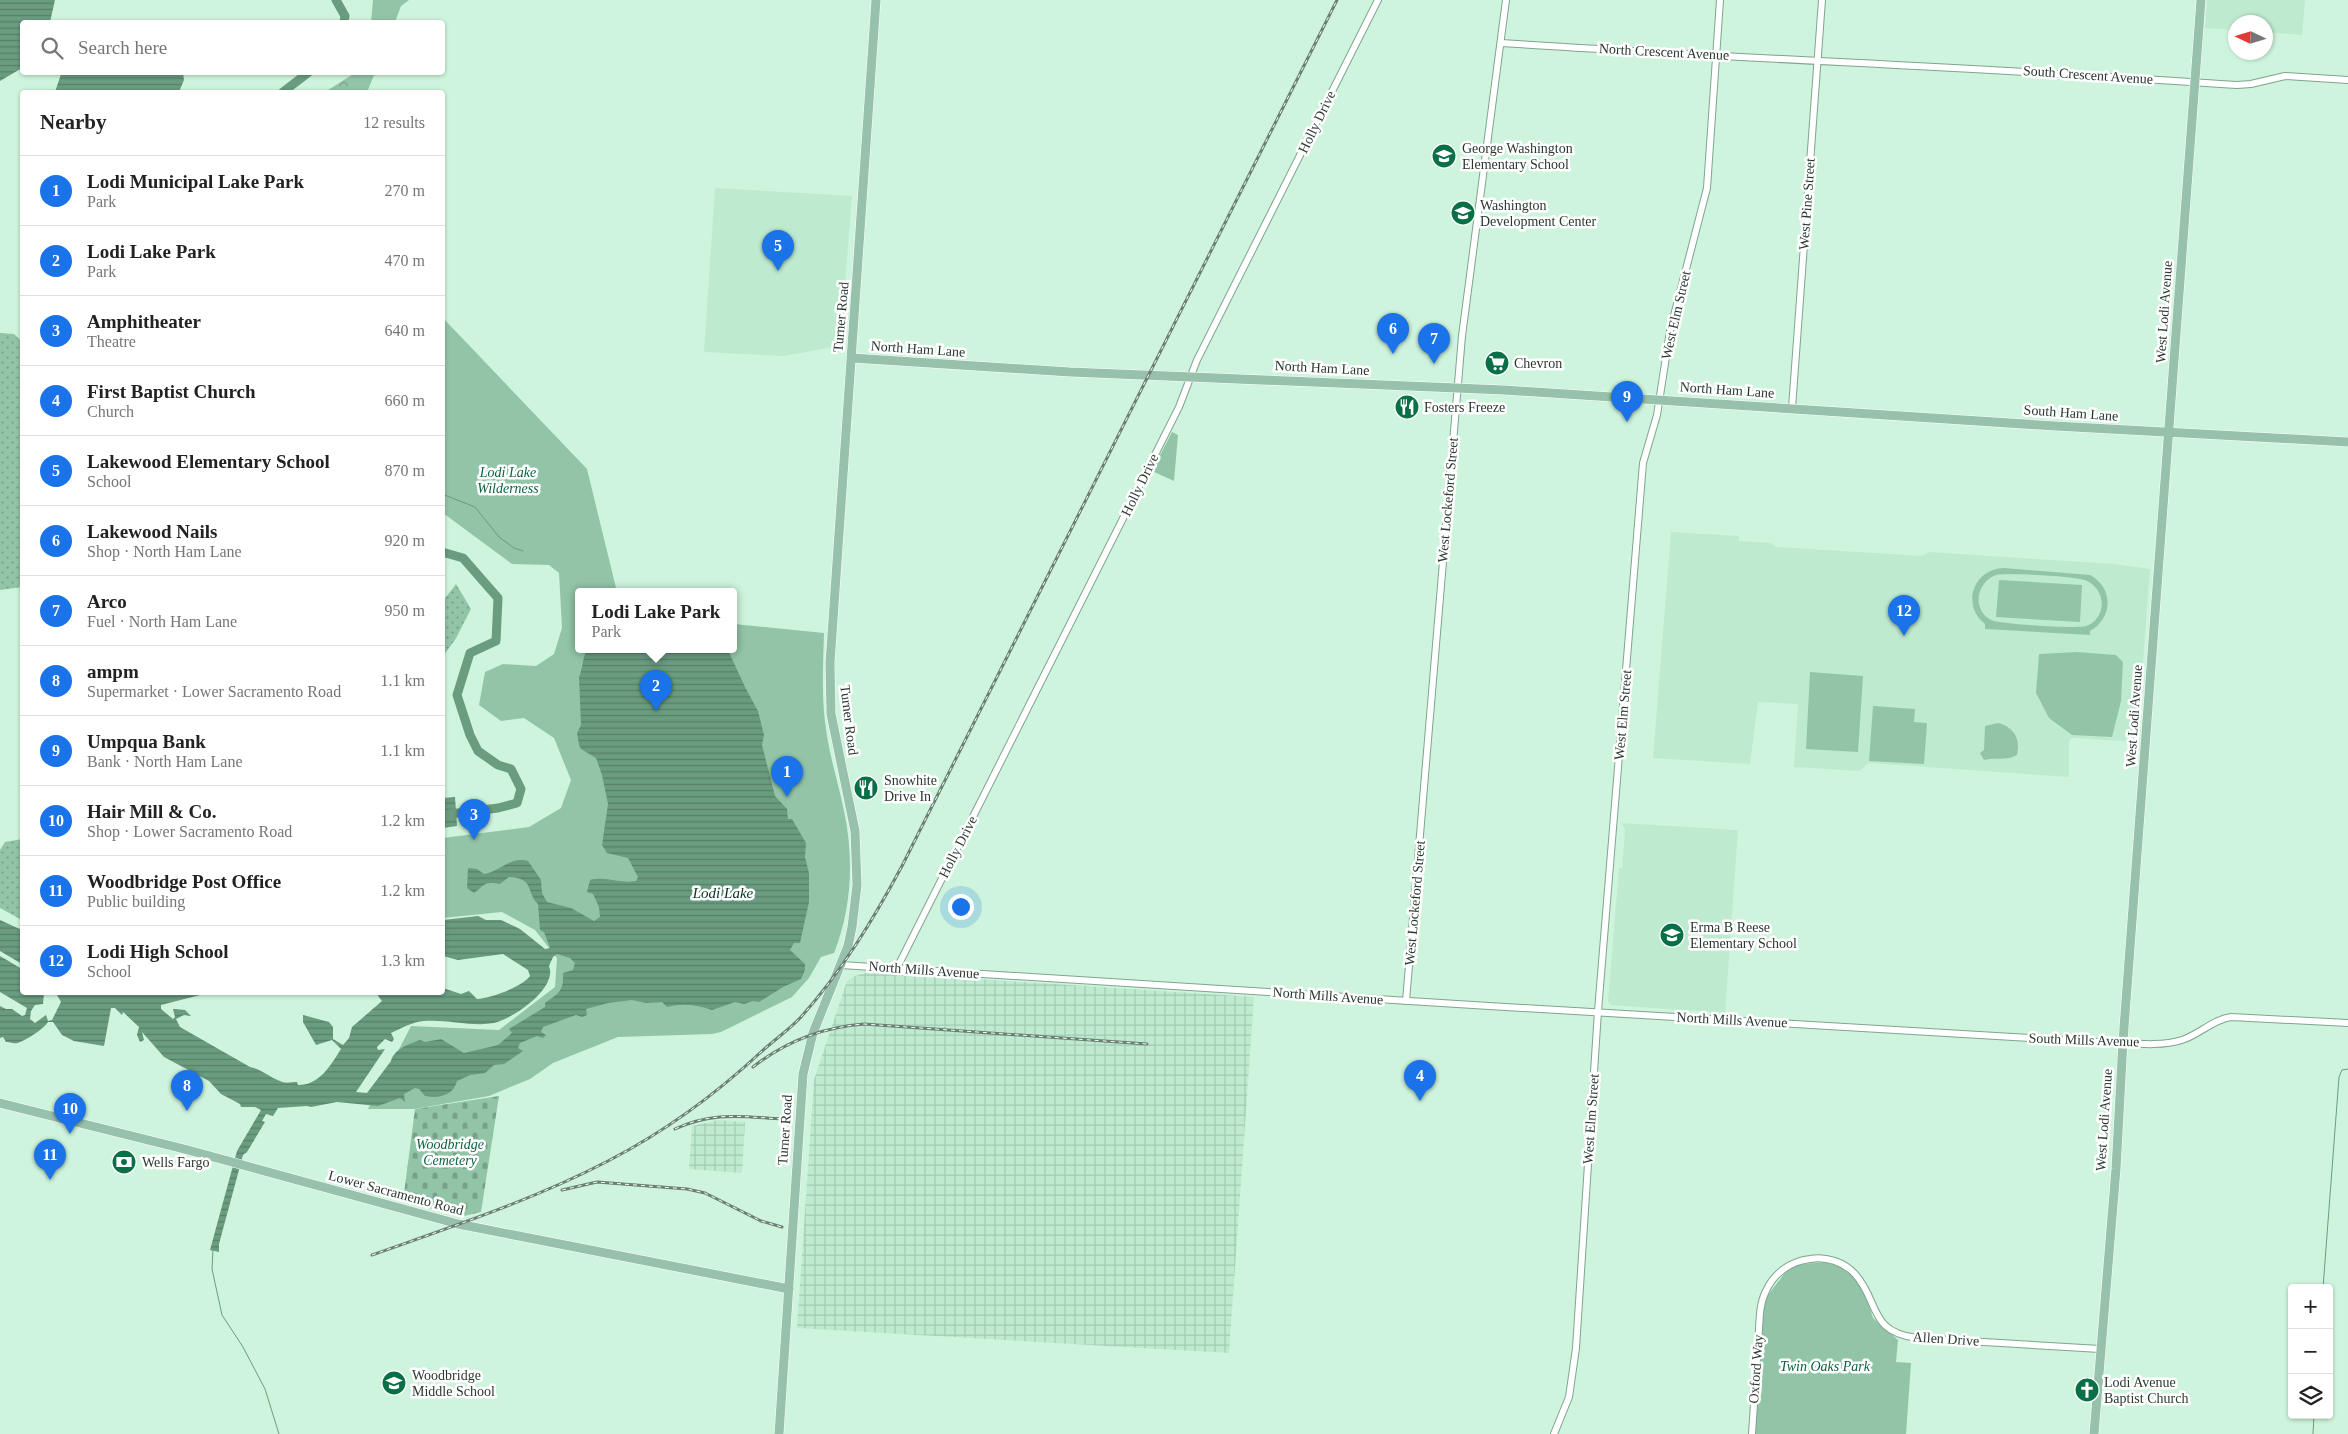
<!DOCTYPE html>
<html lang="en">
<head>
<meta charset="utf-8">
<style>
	:root { --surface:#fff; --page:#f2f2f2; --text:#222; --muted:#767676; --line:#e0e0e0; --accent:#1a73e8 }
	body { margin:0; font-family:Georgia,serif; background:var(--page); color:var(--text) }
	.controls { position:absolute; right:15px; bottom:15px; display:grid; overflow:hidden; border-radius:5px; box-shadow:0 1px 4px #0004 }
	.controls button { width:45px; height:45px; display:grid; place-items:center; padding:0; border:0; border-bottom:1px solid var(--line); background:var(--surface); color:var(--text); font:25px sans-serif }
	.compass { position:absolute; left:2228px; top:15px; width:45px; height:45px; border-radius:50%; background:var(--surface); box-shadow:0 1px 4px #0004; rotate:274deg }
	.you { position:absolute; left:960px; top:906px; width:18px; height:18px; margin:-12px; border:4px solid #fff; border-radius:50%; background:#1a73e8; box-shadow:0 0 0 8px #1a73e833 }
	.badge { display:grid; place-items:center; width:32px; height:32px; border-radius:50%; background:var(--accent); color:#fff; font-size:16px; font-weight:700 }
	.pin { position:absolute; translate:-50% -41px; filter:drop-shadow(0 1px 2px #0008) }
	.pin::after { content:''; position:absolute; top:26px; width:18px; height:15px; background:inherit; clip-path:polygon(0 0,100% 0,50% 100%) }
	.popup { position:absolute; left:575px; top:588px; width:162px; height:65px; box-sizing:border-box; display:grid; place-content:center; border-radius:5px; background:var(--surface); filter:drop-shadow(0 1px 4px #0005); font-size:16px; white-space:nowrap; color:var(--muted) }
	.popup b { font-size:19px; color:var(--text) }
	.popup::after { content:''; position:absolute; left:50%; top:100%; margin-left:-10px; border:10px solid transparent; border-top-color:var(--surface) }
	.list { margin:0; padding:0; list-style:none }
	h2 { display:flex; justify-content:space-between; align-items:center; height:65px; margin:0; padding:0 20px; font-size:21px }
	h2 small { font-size:16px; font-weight:400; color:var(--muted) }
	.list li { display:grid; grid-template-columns:32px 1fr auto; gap:15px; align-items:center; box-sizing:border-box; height:70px; padding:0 20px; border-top:1px solid var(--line) }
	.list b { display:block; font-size:19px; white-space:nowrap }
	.list p { margin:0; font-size:16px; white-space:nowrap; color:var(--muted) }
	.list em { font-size:16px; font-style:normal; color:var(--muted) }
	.icon { flex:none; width:28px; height:28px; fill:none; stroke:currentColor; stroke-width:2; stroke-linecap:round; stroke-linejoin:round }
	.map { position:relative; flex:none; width:2348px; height:1434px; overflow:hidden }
	.search { position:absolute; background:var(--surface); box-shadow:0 1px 4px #0004; left:20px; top:20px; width:425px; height:55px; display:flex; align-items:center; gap:12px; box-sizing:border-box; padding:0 18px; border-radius:5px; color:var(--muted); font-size:19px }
	.panel { position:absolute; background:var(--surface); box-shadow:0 1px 4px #0004; left:20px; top:90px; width:425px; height:905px; border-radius:5px }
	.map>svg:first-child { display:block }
</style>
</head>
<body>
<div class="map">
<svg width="2348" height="1434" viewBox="0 0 2348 1434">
	<defs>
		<pattern id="industrial-grid" width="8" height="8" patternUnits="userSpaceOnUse" patternTransform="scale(1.25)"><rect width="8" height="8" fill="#beebd0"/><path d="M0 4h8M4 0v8" fill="none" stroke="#a3cab3"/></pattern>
		<pattern id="grass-dots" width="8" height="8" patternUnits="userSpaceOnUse" patternTransform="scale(1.25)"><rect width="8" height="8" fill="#92c5a7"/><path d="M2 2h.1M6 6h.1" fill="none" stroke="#77a188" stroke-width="1.8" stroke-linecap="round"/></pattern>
		<pattern id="forest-crowns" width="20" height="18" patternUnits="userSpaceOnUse" patternTransform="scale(1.25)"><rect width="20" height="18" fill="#92c5a7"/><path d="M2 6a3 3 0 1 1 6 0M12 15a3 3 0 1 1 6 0" fill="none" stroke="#77a188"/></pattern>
		<pattern id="cemetery-stones" width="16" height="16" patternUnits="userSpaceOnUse" patternTransform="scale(1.25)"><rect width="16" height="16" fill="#92c5a7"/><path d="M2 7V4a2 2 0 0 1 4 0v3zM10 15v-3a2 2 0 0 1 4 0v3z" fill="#77a188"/></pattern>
		<pattern id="water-rules" width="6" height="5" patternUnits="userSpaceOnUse" patternTransform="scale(1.25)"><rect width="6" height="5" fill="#6a9c80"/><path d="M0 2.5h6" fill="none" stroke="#578069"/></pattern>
	</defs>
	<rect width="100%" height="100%" fill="#cef4dd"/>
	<g fill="#beebd0">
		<polygon points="2207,0 2305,0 2302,35 2266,32 2266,22 2236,22 2235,30 2205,28"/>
		<polygon points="715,188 852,196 840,346 783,356 704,352"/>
		<polygon points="1671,532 1739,536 1739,541 1770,543 1776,547 1922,556 1929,552 2114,564 2150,569 2137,742 2072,738 2069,741 2069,777 1869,763 1859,771 1794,767 1798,704 1758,702 1750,764 1653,758"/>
		<polygon points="1622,823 1738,830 1725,1013 1611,1005 1608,1001 1619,868 1622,868 1625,830"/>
	</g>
	<g fill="url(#industrial-grid)">
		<polygon points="869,972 1254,997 1229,1353 797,1328 814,1080 847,981 855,976"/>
		<polygon points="718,1120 745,1122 742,1173 689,1169 692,1126"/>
	</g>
	<g fill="url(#grass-dots)">
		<polygon points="0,333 14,334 22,342 22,587 0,590"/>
		<polygon points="456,584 471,609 455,640 443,656 443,601"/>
		<polygon points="22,839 22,920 0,908 0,850 5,842"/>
	</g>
	<polygon fill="url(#forest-crowns)" points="355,73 362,73 365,92 325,92"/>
	<polygon fill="url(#cemetery-stones)" points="499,1096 481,1212 460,1217 403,1201 415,1109"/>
	<g fill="#92c5a7" fill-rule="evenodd">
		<polygon points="373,0 409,0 401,6 395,22 371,22"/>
		<polygon points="360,73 375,73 367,92 342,92 359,77"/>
		<path d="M443,318L587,469L617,592H578V650H734V624L824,633C823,668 821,702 827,736C831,761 839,786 844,811C854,858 852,908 834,953L821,957L809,978L792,997L721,1032L712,1034L618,1037L553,1063L530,1079L489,1096L414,1109H368L411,1026L499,1030L555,987L557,958L535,930L502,912L443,918V838L529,827L561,808L571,780L554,738L524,718L501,721L479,705L485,672L503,664L536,666L554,654L562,628L559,573L549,565L512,564L443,513Z"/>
		<polygon points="1172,432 1178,435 1174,481 1152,471"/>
		<path d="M2004,568L2090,575C2114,588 2113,618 2090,631V635L1985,629V624C1961,605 1973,569 2004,568ZM1996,575C2010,573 2076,576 2087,581C2098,586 2104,599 2101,610C2099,617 2093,624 2086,626C2076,629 1999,624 1991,620C1971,609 1977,582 1996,575Z"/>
		<polygon points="1999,580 2082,585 2080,622 1996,617"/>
		<polygon points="2077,652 2116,655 2123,662 2121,701 2112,737 2072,735 2049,718 2036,693 2039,654"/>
		<polygon points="1810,672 1863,676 1858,752 1806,749"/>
		<polygon points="1873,706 1915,709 1914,722 1927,723 1924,764 1869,761"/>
		<path d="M1998,723C2014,727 2021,739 2017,755C2007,761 1994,757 1984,760L1980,753L1984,750L1985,726Z"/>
		<polygon points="1836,1261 1862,1282 1873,1318 1898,1340 1896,1362 1911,1363 1906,1434 1752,1434 1761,1304 1791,1265"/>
	</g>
	<g fill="url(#water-rules)" fill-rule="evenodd">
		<polygon points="0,0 55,0 50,22 22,22 22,68 0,81"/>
		<polygon points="70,72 183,73 184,80 179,92 55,92 61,74"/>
		<path d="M587,650H728L745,687L758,711L764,735L762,745L775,796L787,809L788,819H792L806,843L805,857L809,873V902L800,943H794L790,950L805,964V970L801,979L783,987L759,1002L753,1001L744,1004L735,1002L712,1010C697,1005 683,1003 667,1007L662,1002L646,1003L632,1000L608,1003L586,1009L587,1015L582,1017L576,1015L543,1027L541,1032L546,1035L543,1038L537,1036L520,1043L518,1048L523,1051L504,1064L494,1065L485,1073L470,1075L457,1081C453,1096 440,1098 425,1096L419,1089L415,1088L404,1094L405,1102L400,1098L378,1106L337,1102L311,1107L307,1106L278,1108L273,1116L266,1114L262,1121L265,1122L247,1152L243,1155L219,1244V1252L210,1250L237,1151L261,1110L255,1107H241L240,1104L221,1094L209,1081L164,1057L142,1032L144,1040L140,1042L137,1035L139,1027L123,1012L122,1015L115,1008H111L104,1046L74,1041L62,1035L53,1022H48C44,1029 26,1040 18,1043C12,1044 12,1042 6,1042L3,1037L0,1038V1006L6,1009H12L22,1016L25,1015L27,1008L0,992V956L22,969V992L44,993L43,1004L35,1005L31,1011L30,1019L35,1023L46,1015L48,1021L52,1020L61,1002L56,993H208L161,1005V1009L173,1019L175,1017L173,1009L185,1010L191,1016L184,1015L176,1019L180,1027L250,1067C261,1069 269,1077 280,1081C285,1084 291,1082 297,1082L298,1085C320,1085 330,1066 341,1049L332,1040L316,1045L303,1022V1015L329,1022L333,1027V1039L343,1045L349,1038L352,1027L382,1001L378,996L379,993L402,995L410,993L442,992L443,988L461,994L469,991L477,999C491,998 522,987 530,976L528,970L503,954L458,960L443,956V920L478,916L486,920H501L520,929L545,949L550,948L544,932L540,930L538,904C526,893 535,878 509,877L500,884C482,881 485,886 474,893L467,888L468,868L477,869L484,874C501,871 510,856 528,861L541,880L542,893L547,902L571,908L594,921L600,917L599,907L593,894L587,892L590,880C607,876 620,884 636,881L638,877L628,858L607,853L602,845L608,804L602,775L596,758L581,749L579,745L577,733L581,725L579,677C583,668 582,659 587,650ZM557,954L570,958L575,963L573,970L563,973C564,991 559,993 545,1003V1007L509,1029L512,1033L498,1045L464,1053L441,1039L425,1042L420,1040C409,1044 394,1049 391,1061L367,1093L356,1092L385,1049L378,1050L377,1047L385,1039L392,1042L394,1039L391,1033C402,1028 412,1022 424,1021C447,1019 471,1027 494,1023C513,1019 558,988 549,966L553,957Z"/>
		<polygon points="455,797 457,826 443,828 443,798"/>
		<polygon points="0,920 22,930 22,964 0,951"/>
	</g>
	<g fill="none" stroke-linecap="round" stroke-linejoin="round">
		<g stroke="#6a9c80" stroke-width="1">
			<polyline points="442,494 475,507 499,537 514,548 523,551"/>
			<polyline points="213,1249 212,1269 222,1315 243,1347 265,1389 279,1434"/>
			<polyline points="2323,1288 2339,1077 2342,1070 2348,1069"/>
			<polyline points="2313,1434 2314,1415"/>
		</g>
		<g stroke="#6a9c80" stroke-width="9">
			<polyline points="336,0 345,16 344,22"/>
			<polyline points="283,92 309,72"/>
			<polyline points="442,552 463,558 498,598 496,641 470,653 457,695 470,735 478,751 498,765 511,769 521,789 517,803 498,808 442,815"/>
		</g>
		<defs>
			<g id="minor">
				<path d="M1501,43C1746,59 1992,68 2237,85L2251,84L2285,76L2348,80"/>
				<polyline points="1792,408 1822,0"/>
				<path d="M841,965L1489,1006L2099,1042C2125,1042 2157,1048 2182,1040C2200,1034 2212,1020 2231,1017L2348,1023"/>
				<polyline points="897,968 1179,407 1197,360 1378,0"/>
				<polyline points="1406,1001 1462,336 1506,0"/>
				<polyline points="1554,1434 1569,1397 1576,1348 1598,1011 1643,463 1657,415 1670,331 1707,188 1720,0"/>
				<path d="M1752,1434C1754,1404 1756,1373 1758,1343C1760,1326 1758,1306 1766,1291C1774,1273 1791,1261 1810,1259C1826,1256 1844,1262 1855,1274C1880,1302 1868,1332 1917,1338L2100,1349"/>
			</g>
			<g id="major">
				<polyline points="852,358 1070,372 1504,390 2055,426 2348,442"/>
				<polyline points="0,1103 188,1150 458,1224 789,1289"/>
				<polyline points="779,1434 803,1074 813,1033 848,946 852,927 857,885 855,831 831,714 830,663 876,0"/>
				<polyline points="2094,1434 2116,1169 2123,1041 2201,0"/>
			</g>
		</defs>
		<use href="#minor" stroke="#80a48f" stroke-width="8"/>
		<use href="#major" stroke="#fff" stroke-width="10"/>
		<use href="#minor" stroke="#fff" stroke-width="6"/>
		<use href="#major" stroke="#97c1aa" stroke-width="9"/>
		<defs>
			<g id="rail">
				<path d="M753,1067C785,1042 824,1027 864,1024L1147,1044"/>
				<path d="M675,1129C714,1111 742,1117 783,1119"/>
				<polyline points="562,1190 597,1182 687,1189 705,1193 761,1221 782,1227"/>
				<path d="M372,1255C451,1227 533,1200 608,1161C664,1132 715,1095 761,1052C774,1040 789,1030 801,1017C842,971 873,920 902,866L1337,0"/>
			</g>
		</defs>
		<use href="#rail" stroke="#687f71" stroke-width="3"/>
		<use href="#rail" stroke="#fff" stroke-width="1" stroke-dasharray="4" stroke-linecap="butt"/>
	</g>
	<defs>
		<symbol id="school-disc" viewBox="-11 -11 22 22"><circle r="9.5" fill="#096f46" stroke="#fff"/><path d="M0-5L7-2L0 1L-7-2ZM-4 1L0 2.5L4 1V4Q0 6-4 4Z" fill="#fff"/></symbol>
		<symbol id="supermarket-disc" viewBox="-11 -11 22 22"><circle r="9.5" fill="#096f46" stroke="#fff"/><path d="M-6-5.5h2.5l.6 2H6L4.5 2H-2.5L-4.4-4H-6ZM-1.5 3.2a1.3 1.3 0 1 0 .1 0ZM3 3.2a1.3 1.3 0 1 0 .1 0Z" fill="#fff"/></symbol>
		<symbol id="restaurant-disc" viewBox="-11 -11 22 22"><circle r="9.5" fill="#096f46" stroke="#fff"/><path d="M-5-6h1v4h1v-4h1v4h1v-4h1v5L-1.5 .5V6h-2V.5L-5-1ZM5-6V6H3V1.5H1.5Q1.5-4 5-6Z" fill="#fff"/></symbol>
		<symbol id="bank-disc" viewBox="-11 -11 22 22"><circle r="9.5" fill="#096f46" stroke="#fff"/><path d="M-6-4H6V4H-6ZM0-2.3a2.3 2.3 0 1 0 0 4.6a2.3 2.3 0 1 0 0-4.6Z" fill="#fff"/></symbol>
		<symbol id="church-disc" viewBox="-11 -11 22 22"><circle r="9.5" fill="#096f46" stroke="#fff"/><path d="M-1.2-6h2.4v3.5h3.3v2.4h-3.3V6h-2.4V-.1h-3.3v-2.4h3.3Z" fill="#fff"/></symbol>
	</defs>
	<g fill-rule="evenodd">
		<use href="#school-disc" x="1430" y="142" width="28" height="28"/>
		<use href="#school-disc" x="1449" y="199" width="28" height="28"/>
		<use href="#supermarket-disc" x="1483" y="349" width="28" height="28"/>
		<use href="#restaurant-disc" x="1393" y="393" width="28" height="28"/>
		<use href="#restaurant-disc" x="852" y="774" width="28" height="28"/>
		<use href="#school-disc" x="1658" y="921" width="28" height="28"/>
		<use href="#bank-disc" x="110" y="1148" width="28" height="28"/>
		<use href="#school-disc" x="380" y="1369" width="28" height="28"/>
		<use href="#church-disc" x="2073" y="1376" width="28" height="28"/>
	</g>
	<g text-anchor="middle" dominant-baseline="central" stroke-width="5" stroke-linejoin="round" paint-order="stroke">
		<g font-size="14" fill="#2a3930" stroke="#fff">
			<text transform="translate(1664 52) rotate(3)">North Crescent Avenue</text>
			<text transform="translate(2088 75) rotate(4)">South Crescent Avenue</text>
			<text transform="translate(1317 122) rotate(-64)">Holly Drive</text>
			<text transform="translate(1807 204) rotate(-86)">West Pine Street</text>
			<text transform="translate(2164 312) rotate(-86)">West Lodi Avenue</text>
			<text transform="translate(1676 315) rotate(-77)">West Elm Street</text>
			<text transform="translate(841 317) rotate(-85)">Turner Road</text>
			<text transform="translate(918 349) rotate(4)">North Ham Lane</text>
			<text transform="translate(1322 368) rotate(3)">North Ham Lane</text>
			<text transform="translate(1727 390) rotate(4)">North Ham Lane</text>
			<text transform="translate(2071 413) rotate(4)">South Ham Lane</text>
			<text transform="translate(1140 485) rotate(-64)">Holly Drive</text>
			<text transform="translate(1448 500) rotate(-85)">West Lockeford Street</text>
			<text transform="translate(1623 715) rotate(-85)">West Elm Street</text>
			<text transform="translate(2134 716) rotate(-86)">West Lodi Avenue</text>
			<text transform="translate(849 720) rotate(83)">Turner Road</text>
			<text transform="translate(958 847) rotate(-63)">Holly Drive</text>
			<text transform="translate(1415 903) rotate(-85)">West Lockeford Street</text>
			<text transform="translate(924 970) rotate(4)">North Mills Avenue</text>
			<text transform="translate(1328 996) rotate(4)">North Mills Avenue</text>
			<text transform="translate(1732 1020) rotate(3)">North Mills Avenue</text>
			<text transform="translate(2084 1040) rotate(2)">South Mills Avenue</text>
			<text transform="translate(1591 1119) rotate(-86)">West Elm Street</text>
			<text transform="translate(2104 1120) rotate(-86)">West Lodi Avenue</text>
			<text transform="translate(785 1130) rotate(-86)">Turner Road</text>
			<text transform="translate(396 1193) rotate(15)">Lower Sacramento Road</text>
			<text transform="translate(1946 1339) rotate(4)">Allen Drive</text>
			<text transform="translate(1756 1369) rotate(-86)">Oxford Way</text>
		</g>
		<g font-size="14" fill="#2a3930" stroke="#fff" text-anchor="start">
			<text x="1462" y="148">George Washington<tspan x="1462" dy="16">Elementary School</tspan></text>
			<text x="1480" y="205">Washington<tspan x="1480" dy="16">Development Center</tspan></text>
			<text x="1514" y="363">Chevron</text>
			<text x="1424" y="407">Fosters Freeze</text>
			<text x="884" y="780">Snowhite<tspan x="884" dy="16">Drive In</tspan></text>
			<text x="1690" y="927">Erma B Reese<tspan x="1690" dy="16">Elementary School</tspan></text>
			<text x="142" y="1162">Wells Fargo</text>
			<text x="412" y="1375">Woodbridge<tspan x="412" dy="16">Middle School</tspan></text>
			<text x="2104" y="1382">Lodi Avenue<tspan x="2104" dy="16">Baptist Church</tspan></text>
		</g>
		<g font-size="14" font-style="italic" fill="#0a633e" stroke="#fff">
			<text x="508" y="472">Lodi Lake<tspan x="508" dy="16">Wilderness</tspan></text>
			<text x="450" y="1144">Woodbridge<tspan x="450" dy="16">Cemetery</tspan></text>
			<text x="1825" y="1366">Twin Oaks Park</text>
		</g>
		<g font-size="15" font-style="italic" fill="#07321f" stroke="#fff">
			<text x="723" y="893">Lodi Lake</text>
		</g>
	</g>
</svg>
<div class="controls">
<button>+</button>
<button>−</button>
<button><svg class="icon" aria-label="layers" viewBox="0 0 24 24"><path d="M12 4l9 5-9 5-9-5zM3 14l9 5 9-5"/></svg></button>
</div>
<svg class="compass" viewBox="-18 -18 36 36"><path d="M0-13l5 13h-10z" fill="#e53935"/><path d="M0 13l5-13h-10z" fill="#767676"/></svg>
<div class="you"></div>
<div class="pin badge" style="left:787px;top:797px">1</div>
<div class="pin badge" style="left:656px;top:711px">2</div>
<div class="popup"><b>Lodi Lake Park</b>Park</div>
<div class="pin badge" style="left:474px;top:840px">3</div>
<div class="pin badge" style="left:1420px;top:1101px">4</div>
<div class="pin badge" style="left:778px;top:271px">5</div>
<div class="pin badge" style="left:1393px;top:354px">6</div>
<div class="pin badge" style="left:1434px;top:364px">7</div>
<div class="pin badge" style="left:187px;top:1111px">8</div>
<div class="pin badge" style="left:1627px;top:422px">9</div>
<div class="pin badge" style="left:70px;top:1134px">10</div>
<div class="pin badge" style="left:50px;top:1180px">11</div>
<div class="pin badge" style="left:1904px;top:636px">12</div>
<div class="search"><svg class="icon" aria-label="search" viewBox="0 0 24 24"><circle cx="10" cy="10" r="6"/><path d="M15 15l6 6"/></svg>Search here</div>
<section class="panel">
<h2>Nearby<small>12 results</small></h2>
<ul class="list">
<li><span class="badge">1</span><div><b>Lodi Municipal Lake Park</b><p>Park</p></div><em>270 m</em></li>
<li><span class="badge">2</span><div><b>Lodi Lake Park</b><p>Park</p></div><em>470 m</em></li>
<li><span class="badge">3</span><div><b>Amphitheater</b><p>Theatre</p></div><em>640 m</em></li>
<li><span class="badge">4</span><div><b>First Baptist Church</b><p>Church</p></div><em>660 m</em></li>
<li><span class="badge">5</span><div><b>Lakewood Elementary School</b><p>School</p></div><em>870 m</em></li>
<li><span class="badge">6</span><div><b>Lakewood Nails</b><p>Shop · North Ham Lane</p></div><em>920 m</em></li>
<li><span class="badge">7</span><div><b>Arco</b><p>Fuel · North Ham Lane</p></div><em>950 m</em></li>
<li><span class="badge">8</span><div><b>ampm</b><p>Supermarket · Lower Sacramento Road</p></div><em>1.1 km</em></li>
<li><span class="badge">9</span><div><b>Umpqua Bank</b><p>Bank · North Ham Lane</p></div><em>1.1 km</em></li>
<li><span class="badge">10</span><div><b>Hair Mill &amp; Co.</b><p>Shop · Lower Sacramento Road</p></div><em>1.2 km</em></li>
<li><span class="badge">11</span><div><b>Woodbridge Post Office</b><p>Public building</p></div><em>1.2 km</em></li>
<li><span class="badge">12</span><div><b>Lodi High School</b><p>School</p></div><em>1.3 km</em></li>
</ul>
</section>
</div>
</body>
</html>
